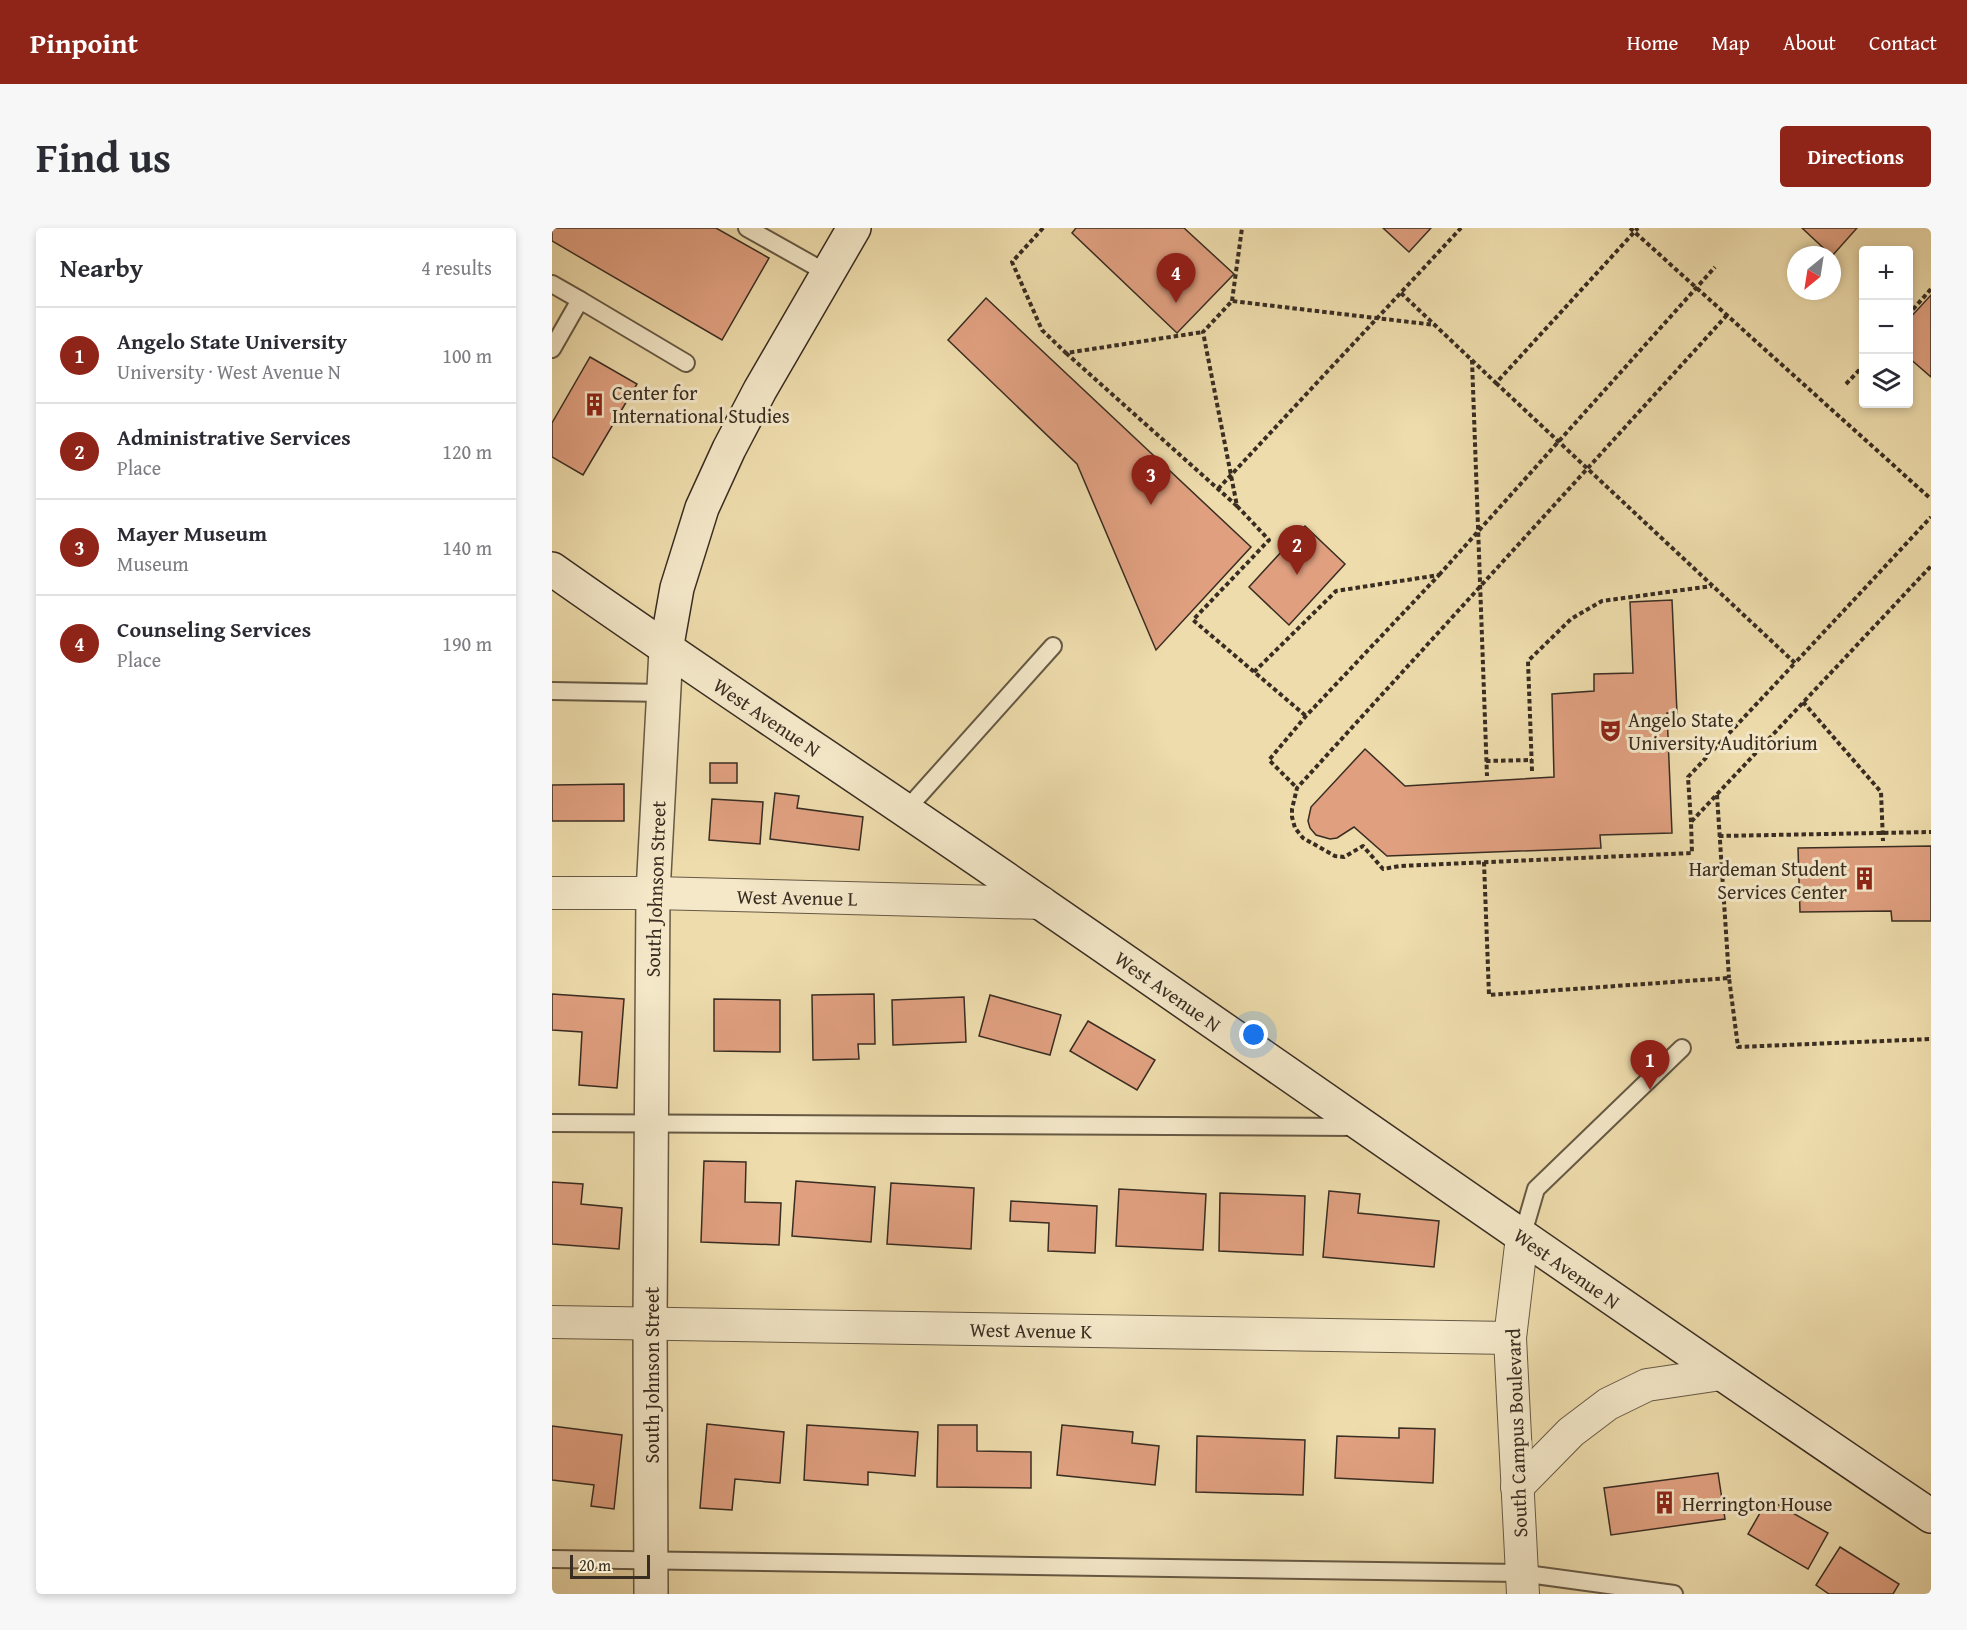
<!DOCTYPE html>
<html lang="en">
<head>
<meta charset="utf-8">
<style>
	:root { --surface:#fff; --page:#f7f7f7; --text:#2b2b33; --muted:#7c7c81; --line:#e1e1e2; --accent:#8f2418 }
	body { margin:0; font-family:"Gentium Book Plus",serif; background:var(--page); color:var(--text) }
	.controls { position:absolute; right:18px; top:18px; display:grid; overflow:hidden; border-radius:6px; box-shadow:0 3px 9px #0003 }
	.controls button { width:54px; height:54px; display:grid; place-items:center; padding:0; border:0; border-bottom:2px solid var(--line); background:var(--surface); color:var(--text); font:30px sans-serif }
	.compass { position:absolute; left:1235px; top:18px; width:54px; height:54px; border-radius:50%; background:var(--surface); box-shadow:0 3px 9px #0003; rotate:210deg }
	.scale { position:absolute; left:18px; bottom:15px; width:80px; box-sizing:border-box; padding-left:6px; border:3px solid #392d22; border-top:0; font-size:16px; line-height:21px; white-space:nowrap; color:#392d22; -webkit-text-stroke:4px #f4e8c9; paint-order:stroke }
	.you { position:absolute; left:702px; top:807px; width:21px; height:21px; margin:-15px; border:4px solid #fff; border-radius:50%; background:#1a73e8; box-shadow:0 0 0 9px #1a73e833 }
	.badge { display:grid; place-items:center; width:39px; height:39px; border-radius:50%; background:var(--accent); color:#fff; font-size:20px; font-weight:700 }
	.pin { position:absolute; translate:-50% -50px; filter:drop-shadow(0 2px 3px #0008) }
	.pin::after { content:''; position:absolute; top:32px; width:21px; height:18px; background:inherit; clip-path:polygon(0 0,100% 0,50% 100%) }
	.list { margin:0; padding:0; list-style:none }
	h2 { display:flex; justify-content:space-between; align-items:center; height:78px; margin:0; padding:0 24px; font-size:26px }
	h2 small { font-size:20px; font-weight:400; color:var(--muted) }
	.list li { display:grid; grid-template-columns:39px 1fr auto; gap:18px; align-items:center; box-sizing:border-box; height:96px; padding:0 24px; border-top:2px solid var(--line) }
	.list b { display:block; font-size:22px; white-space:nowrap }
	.list p { margin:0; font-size:20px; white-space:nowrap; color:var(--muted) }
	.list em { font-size:20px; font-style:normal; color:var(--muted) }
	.icon { flex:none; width:33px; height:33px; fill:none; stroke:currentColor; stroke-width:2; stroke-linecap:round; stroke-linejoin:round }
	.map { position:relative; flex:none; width:1379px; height:1366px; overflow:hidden; border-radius:6px }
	header { display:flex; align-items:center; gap:36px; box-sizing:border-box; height:84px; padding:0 30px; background:var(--accent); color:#fff }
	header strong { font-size:28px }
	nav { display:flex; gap:33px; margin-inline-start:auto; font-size:21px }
	.intro { display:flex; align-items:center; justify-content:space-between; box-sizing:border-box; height:144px; padding:0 36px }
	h1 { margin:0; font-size:42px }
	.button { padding:15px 27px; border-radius:6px; background:var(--accent); color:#fff; font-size:21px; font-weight:700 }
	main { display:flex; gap:36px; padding:0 36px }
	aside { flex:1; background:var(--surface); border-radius:6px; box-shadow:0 3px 9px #0003 }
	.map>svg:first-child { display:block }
</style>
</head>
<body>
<header>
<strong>Pinpoint</strong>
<nav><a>Home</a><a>Map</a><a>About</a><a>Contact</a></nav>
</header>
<div class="intro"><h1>Find us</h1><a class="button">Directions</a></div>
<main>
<aside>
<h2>Nearby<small>4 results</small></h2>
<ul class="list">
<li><span class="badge">1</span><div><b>Angelo State University</b><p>University · West Avenue N</p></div><em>100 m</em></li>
<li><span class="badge">2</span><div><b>Administrative Services</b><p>Place</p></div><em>120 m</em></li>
<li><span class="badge">3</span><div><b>Mayer Museum</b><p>Museum</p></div><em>140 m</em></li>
<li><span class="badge">4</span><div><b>Counseling Services</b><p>Place</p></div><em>190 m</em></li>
</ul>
</aside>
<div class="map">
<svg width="1379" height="1366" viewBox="0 0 1379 1366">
	<rect width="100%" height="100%" fill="#eedcac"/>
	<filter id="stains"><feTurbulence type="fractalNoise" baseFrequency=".00333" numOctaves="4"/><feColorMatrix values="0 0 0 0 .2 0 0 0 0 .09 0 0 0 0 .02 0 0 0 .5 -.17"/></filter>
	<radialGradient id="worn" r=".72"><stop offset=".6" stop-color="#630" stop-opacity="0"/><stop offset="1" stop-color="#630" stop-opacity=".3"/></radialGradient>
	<g fill="#e0a080" stroke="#392d22" stroke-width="1.5">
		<polygon points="0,0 164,0 217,30 170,112 0,13"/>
		<polygon points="524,0 632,0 682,46 625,105 520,5"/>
		<polygon points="831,0 879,0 857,24"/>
		<polygon points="1250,0 1305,0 1280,28"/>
		<polygon points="1379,67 1379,149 1356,129 1356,92"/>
		<polygon points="434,70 699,319 604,422 525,236 396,112"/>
		<polygon points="38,129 85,156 31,247 0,229 0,195"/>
		<polygon points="753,298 793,336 737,397 697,359"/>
		<polygon points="1120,372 1125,485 1115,485 1120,605 1048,607 1049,620 835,628 802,599 785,610 778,611 764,607 758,600 756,593 759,579 813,521 853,558 1002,549 1000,466 1042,463 1042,446 1081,445 1078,374"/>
		<rect x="158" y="535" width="27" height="20"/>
		<polygon points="72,556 72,593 0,593 0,557"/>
		<polygon points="223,565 247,568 245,580 311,589 307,622 218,611"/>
		<polygon points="160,571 211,574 208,616 157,612"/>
		<polygon points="1379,618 1379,693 1340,693 1339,683 1248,684 1246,620"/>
		<polygon points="0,766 72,771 65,860 27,857 30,804 0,802"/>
		<polygon points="322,766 323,816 306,816 307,831 261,832 260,767"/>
		<polygon points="438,767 509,787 498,827 427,808"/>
		<polygon points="412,769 414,814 341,817 340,772"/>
		<polygon points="162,771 228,772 228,824 162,823"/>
		<polygon points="536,793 603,832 585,862 518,823"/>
		<polygon points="152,933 194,934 193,974 229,975 227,1017 149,1014"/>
		<polygon points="244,953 323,959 319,1014 240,1008"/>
		<polygon points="0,954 31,956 29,976 70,980 67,1021 0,1016"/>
		<polygon points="339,955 422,960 419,1021 335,1016"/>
		<polygon points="567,961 654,966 651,1022 564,1018"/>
		<polygon points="777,963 808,966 806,985 887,993 882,1039 771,1029"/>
		<polygon points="668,965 753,968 751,1027 667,1023"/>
		<polygon points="459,973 545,978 543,1025 496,1023 497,995 458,993"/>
		<polygon points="155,1196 232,1204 228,1255 183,1251 180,1282 148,1280"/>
		<polygon points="255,1197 366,1204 363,1248 316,1244 316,1257 252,1252"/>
		<polygon points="386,1197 425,1197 425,1223 479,1224 479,1260 385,1259"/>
		<polygon points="510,1197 581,1204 580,1215 607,1218 603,1257 505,1247"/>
		<polygon points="0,1198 70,1207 62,1281 39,1278 42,1257 0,1252"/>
		<polygon points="847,1200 883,1201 881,1255 783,1250 785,1208 847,1210"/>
		<polygon points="645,1208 753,1212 751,1267 644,1264"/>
		<polygon points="1166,1245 1173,1291 1059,1307 1052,1260"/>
		<polygon points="1216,1271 1276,1305 1256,1341 1196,1306"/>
		<polygon points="1288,1319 1347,1356 1341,1366 1277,1366 1264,1357"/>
	</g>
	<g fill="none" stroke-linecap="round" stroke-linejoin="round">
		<defs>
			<g id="service">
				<polyline points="195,0 275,45"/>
				<polyline points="0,56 28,72 0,121"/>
				<polyline points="28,72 134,135"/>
				<polyline points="0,463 111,465"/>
				<polyline points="354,582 501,418"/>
				<polyline points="0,895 806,899"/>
				<polyline points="970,1009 984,961 1130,820"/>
				<polyline points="0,1331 968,1345 1122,1366"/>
			</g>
			<g id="minor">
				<polyline points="0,665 101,665 490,675"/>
				<polyline points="970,1009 958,1110 971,1366"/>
				<polyline points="0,1094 958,1110"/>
				<polyline points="965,1259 1019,1204 1056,1176 1095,1157 1169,1146"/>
			</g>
			<polyline id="tertiary" points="99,1366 98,1095 101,665 114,422"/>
			<g id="secondary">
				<path d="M0,341C160,454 325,561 486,673C784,878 1079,1086 1379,1288"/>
				<polyline points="114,422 125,360 150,280 177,221 208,162 302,0"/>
			</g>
		</defs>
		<use href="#service" stroke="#665944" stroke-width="20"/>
		<use href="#minor" stroke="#665944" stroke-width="34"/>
		<use href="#tertiary" stroke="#665944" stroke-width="36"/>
		<use href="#secondary" stroke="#392d22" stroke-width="36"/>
		<g stroke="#392d22" stroke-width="4" stroke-dasharray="4.5 3" stroke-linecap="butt">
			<polyline points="491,0 460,34 490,102 514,125 651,104"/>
			<polyline points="1078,0 1379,271"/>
			<polyline points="849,65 944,155 1086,0"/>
			<polyline points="680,73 690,0"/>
			<polyline points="1175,87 745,560 740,581 740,589 743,600 751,610 783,628 792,629 811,618 831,641 848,638 1140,625 1139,594 1379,338"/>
			<polyline points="1356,87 1379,61"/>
			<polyline points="514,125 685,278 651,104 680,73 883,97"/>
			<polyline points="920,132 935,548"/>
			<polyline points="944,155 1243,435 1379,289"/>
			<polyline points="1294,156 1312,137"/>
			<polyline points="666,261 909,0"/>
			<polyline points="685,278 717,312 641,392 754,488"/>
			<polyline points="887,347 1163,39"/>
			<polyline points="702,444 784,363 887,347 754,488 717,532 745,560"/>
			<polyline points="1251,474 1329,564 1331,613"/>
			<polyline points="934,533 980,532"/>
			<polyline points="980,543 976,433 1019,391 1050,373 1160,358"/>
			<polyline points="1165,567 1177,750"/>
			<polyline points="1139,594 1136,549 1243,435"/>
			<polyline points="1167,608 1379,604"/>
			<polyline points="932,634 937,767 1177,750 1186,819 1379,811"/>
		</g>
		<use href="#service" stroke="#f4e8c9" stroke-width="16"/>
		<use href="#minor" stroke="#f4e8c9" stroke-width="32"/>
		<use href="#tertiary" stroke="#f4e8c9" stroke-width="33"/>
		<use href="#secondary" stroke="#f4e8c9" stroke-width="33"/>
	</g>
	<defs>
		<symbol id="building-bare" viewBox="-9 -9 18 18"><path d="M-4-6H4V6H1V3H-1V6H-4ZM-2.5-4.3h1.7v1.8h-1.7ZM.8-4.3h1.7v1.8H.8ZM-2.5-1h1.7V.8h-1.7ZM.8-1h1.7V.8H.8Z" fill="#8f2418" stroke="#f4e8c9" stroke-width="2.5" paint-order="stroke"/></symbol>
		<symbol id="theatre-bare" viewBox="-9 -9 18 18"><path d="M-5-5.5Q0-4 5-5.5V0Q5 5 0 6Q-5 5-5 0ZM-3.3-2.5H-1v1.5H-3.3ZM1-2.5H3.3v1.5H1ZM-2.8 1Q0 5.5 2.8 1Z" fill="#8f2418" stroke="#f4e8c9" stroke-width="2.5" paint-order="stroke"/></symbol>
	</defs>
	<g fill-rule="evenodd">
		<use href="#building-bare" x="26" y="160" width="33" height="33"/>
		<use href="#theatre-bare" x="1042" y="486" width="33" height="33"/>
		<use href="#building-bare" x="1296" y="634" width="33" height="33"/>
		<use href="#building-bare" x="1096" y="1258" width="33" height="33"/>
	</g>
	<g text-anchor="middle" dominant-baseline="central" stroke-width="6" stroke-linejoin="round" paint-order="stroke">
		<g font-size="20" fill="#392d22" stroke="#f4e8c9" text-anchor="start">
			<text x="60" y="164">Center for<tspan x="60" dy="23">International Studies</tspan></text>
			<text x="1076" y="491">Angelo State<tspan x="1076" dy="23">University Auditorium</tspan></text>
			<text x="1295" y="640" text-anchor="end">Hardeman Student<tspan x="1295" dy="23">Services Center</tspan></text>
			<text x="1130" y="1275">Herrington House</text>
		</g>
		<g font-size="20" fill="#392d22" stroke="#f4e8c9">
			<text transform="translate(215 489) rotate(34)">West Avenue N</text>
			<text transform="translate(103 661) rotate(-88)">South Johnson Street</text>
			<text transform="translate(245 669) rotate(1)">West Avenue L</text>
			<text transform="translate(616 763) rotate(35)">West Avenue N</text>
			<text transform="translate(1015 1040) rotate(35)">West Avenue N</text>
			<text transform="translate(479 1102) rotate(1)">West Avenue K</text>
			<text transform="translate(99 1147) rotate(-90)">South Johnson Street</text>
			<text transform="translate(964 1205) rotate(-92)">South Campus Boulevard</text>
		</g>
	</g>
	<rect width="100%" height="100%" filter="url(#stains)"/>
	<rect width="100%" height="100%" fill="url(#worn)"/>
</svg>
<div class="controls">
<button>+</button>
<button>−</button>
<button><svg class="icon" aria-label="layers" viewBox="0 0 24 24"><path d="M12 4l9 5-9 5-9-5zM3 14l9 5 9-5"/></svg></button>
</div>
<svg class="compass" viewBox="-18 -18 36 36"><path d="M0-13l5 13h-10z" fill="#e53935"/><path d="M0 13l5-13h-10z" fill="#7c7c81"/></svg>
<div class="scale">20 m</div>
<div class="you"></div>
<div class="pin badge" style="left:1098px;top:862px">1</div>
<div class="pin badge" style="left:745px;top:347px">2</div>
<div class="pin badge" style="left:599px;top:277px">3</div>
<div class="pin badge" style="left:624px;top:75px">4</div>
</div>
</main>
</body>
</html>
